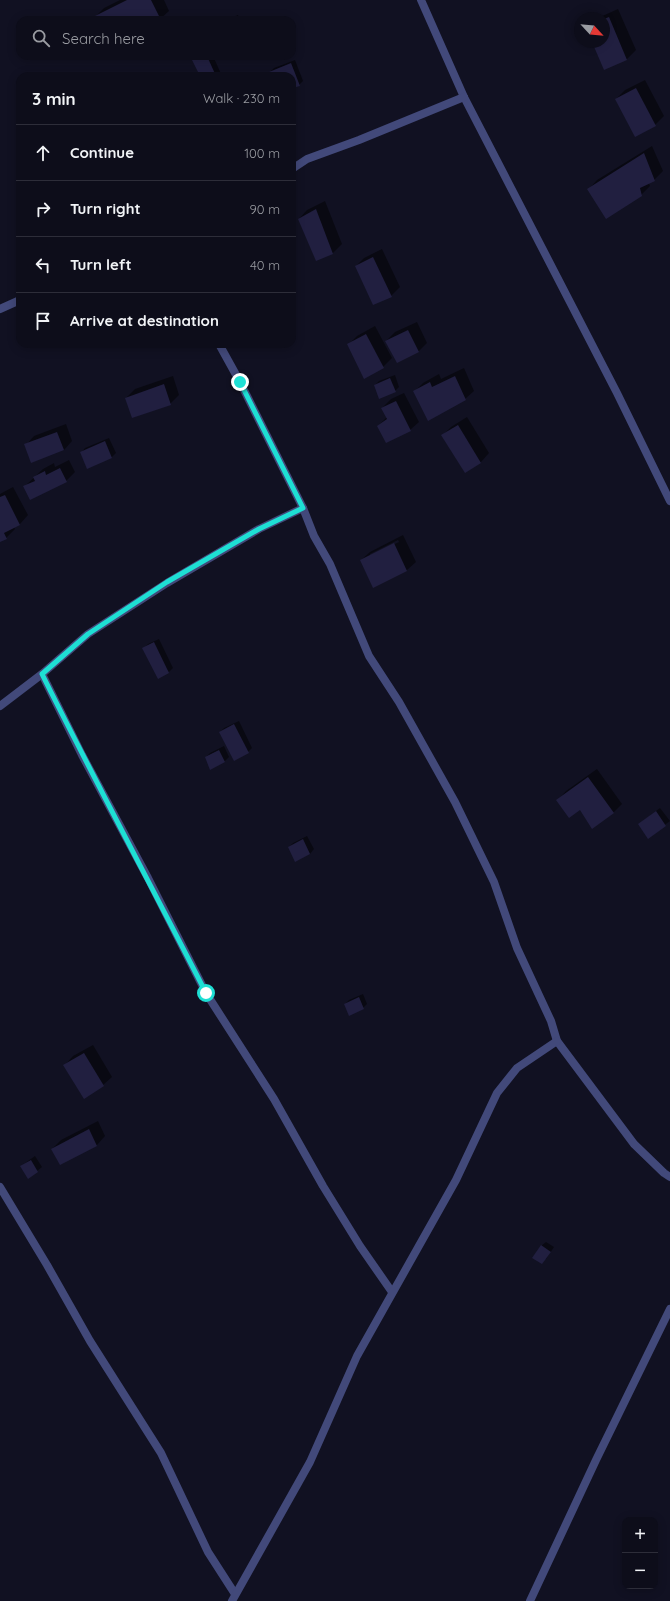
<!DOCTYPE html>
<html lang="en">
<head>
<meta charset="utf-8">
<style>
	:root { --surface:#0d0d1a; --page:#1b1b27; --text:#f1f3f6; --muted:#9a9ca2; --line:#2d2d39 }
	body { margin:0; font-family:Quicksand,sans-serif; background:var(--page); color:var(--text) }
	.controls { position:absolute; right:12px; bottom:12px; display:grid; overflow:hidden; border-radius:8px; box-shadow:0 2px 10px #0003 }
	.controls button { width:36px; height:36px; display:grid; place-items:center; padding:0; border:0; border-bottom:1px solid var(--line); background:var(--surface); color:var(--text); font:20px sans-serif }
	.compass { position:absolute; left:574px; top:12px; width:36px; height:36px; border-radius:50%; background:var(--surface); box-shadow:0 2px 10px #0003; rotate:116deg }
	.stop { position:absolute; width:12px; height:12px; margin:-9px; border:3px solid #1edfd4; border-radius:50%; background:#fff }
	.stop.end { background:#1edfd4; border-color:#fff; box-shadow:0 1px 4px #0008 }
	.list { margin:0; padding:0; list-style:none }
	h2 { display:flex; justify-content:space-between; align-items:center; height:52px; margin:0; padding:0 16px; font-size:17px }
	h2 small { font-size:13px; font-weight:400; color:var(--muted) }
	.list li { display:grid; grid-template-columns:26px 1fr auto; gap:12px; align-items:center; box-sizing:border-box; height:56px; padding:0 16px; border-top:1px solid var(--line) }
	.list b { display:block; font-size:15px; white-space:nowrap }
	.list em { font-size:13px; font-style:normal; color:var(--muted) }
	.icon { flex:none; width:22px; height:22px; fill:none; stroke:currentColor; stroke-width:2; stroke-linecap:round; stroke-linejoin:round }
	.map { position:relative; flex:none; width:670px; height:1601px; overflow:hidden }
	.search { position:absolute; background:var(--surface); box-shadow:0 2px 10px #0003; left:16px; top:16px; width:280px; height:44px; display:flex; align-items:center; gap:10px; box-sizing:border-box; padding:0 14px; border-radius:12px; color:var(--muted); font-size:15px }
	.panel { position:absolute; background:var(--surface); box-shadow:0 2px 10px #0003; left:16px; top:72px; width:280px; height:276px; border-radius:12px }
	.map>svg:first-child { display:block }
</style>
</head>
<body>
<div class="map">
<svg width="670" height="1601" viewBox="0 0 670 1601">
	<rect width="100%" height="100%" fill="#112"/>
	<g fill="#0007" fill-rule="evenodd">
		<polygon points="120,0 164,0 169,11 159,20 98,20 96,16 104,8"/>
		<polygon points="618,9 636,50 627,59 604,69 593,42 604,42 604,18 598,18"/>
		<polygon points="238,15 240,20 226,20"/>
		<polygon points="194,56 213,56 222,76 201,76 192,58"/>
		<polygon points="249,56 260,56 251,60"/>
		<polygon points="295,60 303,81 299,85 292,87 292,76 272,76 270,72 274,68"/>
		<polygon points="645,80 664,116 655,125 616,99 625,90"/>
		<polygon points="652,146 663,171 654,180 649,183 650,186 641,195 589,189 597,180"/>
		<polygon points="325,201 342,244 333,253 316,260 299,219 307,210"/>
		<polygon points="382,249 400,287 391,296 356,266 364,258"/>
		<polygon points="417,322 427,343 419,351 397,362 386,341 395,332"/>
		<polygon points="375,326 392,358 383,367 348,345 357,336"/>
		<polygon points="464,368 474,391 465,399 415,391 423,383 439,374 441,379"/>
		<polygon points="395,375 399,387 395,391 375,385 379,381"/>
		<polygon points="173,376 179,395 170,404 126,398 135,389"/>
		<polygon points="404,393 419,422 410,430 378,426 387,417 382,408 391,399"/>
		<polygon points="467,417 489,453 481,462 465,472 443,435 451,427"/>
		<polygon points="66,424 72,441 64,450 26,445 34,436"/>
		<polygon points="109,438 116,453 112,457 88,468 81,453 85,448"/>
		<polygon points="69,460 75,472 66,481 24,487 43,469 54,463 55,467"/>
		<polygon points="13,487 28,515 20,524 14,527 15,529 6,538 0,541 0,494"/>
		<path d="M403,535L416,562L407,570L374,586L361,560L370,552ZM398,540L399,542L370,556V554Z"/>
		<polygon points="159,639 173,668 169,672 144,648 148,644"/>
		<polygon points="239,721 252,748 248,752 220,732 224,728"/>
		<polygon points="224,746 229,757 225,761 211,768 206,757 210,753"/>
		<polygon points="597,769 622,804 613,813 580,809 558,800 566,791"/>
		<polygon points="660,808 670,821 648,837 639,824"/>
		<polygon points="307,836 314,849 310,854 289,847 293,843"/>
		<polygon points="363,994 367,1004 363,1008 345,1004 349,1000"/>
		<polygon points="93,1045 112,1077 103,1085 65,1065 73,1056"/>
		<polygon points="98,1121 105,1136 97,1145 60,1164 52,1149 61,1140"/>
		<polygon points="35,1156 42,1167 37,1171 21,1166"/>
		<polygon points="546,1242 554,1247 546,1259 541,1246"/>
	</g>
	<g fill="#211f40">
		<polygon points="127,0 151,0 161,20 96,20 95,16"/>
		<polygon points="609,17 627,60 604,70 592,42 604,42 604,19"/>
		<polygon points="195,56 207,56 216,76 200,76 191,58"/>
		<polygon points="291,63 300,86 292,88 292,76 271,76 269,72"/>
		<polygon points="636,88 656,126 635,137 615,99"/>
		<polygon points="644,153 655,181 640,188 642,196 606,219 587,189"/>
		<polygon points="316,209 333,254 316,261 298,219"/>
		<polygon points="373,257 392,297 373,305 355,266"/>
		<polygon points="408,330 419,352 397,363 385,341"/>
		<polygon points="366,334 384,368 364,379 347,344"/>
		<polygon points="455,376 466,400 428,421 413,391 430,382 432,387"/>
		<polygon points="390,378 396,392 379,399 374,385"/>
		<polygon points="164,384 171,405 132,418 125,398"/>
		<polygon points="396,401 411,431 386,443 377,426 387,419 381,408"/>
		<polygon points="458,425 481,463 465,473 441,435"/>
		<polygon points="57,432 64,450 31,463 24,444"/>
		<polygon points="105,441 112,458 87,469 80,452"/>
		<polygon points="60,468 67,482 30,500 23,486 35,481 33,477 45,471 46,475"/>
		<polygon points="5,495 20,525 4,533 7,539 0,542 0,497"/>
		<polygon points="394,543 407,571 373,588 360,560"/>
		<polygon points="154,642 169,673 158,679 142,648"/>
		<polygon points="234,724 249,753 234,761 219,732"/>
		<polygon points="219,750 225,762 210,770 205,757"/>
		<polygon points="588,777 614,813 592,829 580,810 569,818 556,800"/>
		<polygon points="656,811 666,826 648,839 638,824"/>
		<polygon points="303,839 310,854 295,862 288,847"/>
		<polygon points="359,997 364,1009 349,1016 344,1004"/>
		<polygon points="84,1053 104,1086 84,1099 63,1065"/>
		<polygon points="89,1129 97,1146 60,1165 51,1149"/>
		<polygon points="31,1160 38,1172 28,1179 20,1166"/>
		<polygon points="541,1245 551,1252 542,1264 532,1258"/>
	</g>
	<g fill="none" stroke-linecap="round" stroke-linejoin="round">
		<g stroke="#42497a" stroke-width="8">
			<polyline points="421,0 464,97 617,393 670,501"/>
			<polyline points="292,169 307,159 359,140 464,97"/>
			<polyline points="0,309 20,300"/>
			<polyline points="219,344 240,382 303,508 314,536 330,564 369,656 399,702 455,802 494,882 517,948 551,1021 557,1041 634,1144 664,1173 670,1177"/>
			<polyline points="42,674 82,755 148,878 206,993 274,1099 323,1186 360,1246 392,1292"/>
			<polyline points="0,706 42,674 88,634 167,583 259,529 303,508"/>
			<polyline points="0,1187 47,1265 90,1341 161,1453 208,1552 235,1594"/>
			<polyline points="232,1601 310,1462 357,1356 456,1180 497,1093 517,1068 557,1041"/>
			<polyline points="530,1601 596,1460 670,1309"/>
		</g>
	</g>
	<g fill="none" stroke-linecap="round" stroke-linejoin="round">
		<path stroke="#1edfd4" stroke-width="5" d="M206,993C152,887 95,781 42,674L88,634L167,582L259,529L303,508L240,382"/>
	</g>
</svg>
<div class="controls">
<button>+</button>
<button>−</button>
</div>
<svg class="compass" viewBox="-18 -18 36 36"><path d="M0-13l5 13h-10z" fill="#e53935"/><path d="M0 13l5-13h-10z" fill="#9a9ca2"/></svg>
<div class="stop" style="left:206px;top:993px"></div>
<div class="stop end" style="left:240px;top:382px"></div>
<div class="search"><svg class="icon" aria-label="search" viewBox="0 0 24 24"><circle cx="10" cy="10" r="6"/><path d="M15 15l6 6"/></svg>Search here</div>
<section class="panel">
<h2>3 min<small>Walk · 230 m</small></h2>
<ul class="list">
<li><svg class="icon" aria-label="ahead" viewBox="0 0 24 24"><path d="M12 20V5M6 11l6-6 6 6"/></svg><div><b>Continue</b></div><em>100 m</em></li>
<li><svg class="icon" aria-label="right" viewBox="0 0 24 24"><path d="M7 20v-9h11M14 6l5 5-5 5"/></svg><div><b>Turn right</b></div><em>90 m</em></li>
<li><svg class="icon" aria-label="left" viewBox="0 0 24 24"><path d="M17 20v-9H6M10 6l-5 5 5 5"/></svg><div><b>Turn left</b></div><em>40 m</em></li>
<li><svg class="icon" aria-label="arrive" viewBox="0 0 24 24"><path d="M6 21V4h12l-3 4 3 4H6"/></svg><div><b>Arrive at destination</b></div></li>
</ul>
</section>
</div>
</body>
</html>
